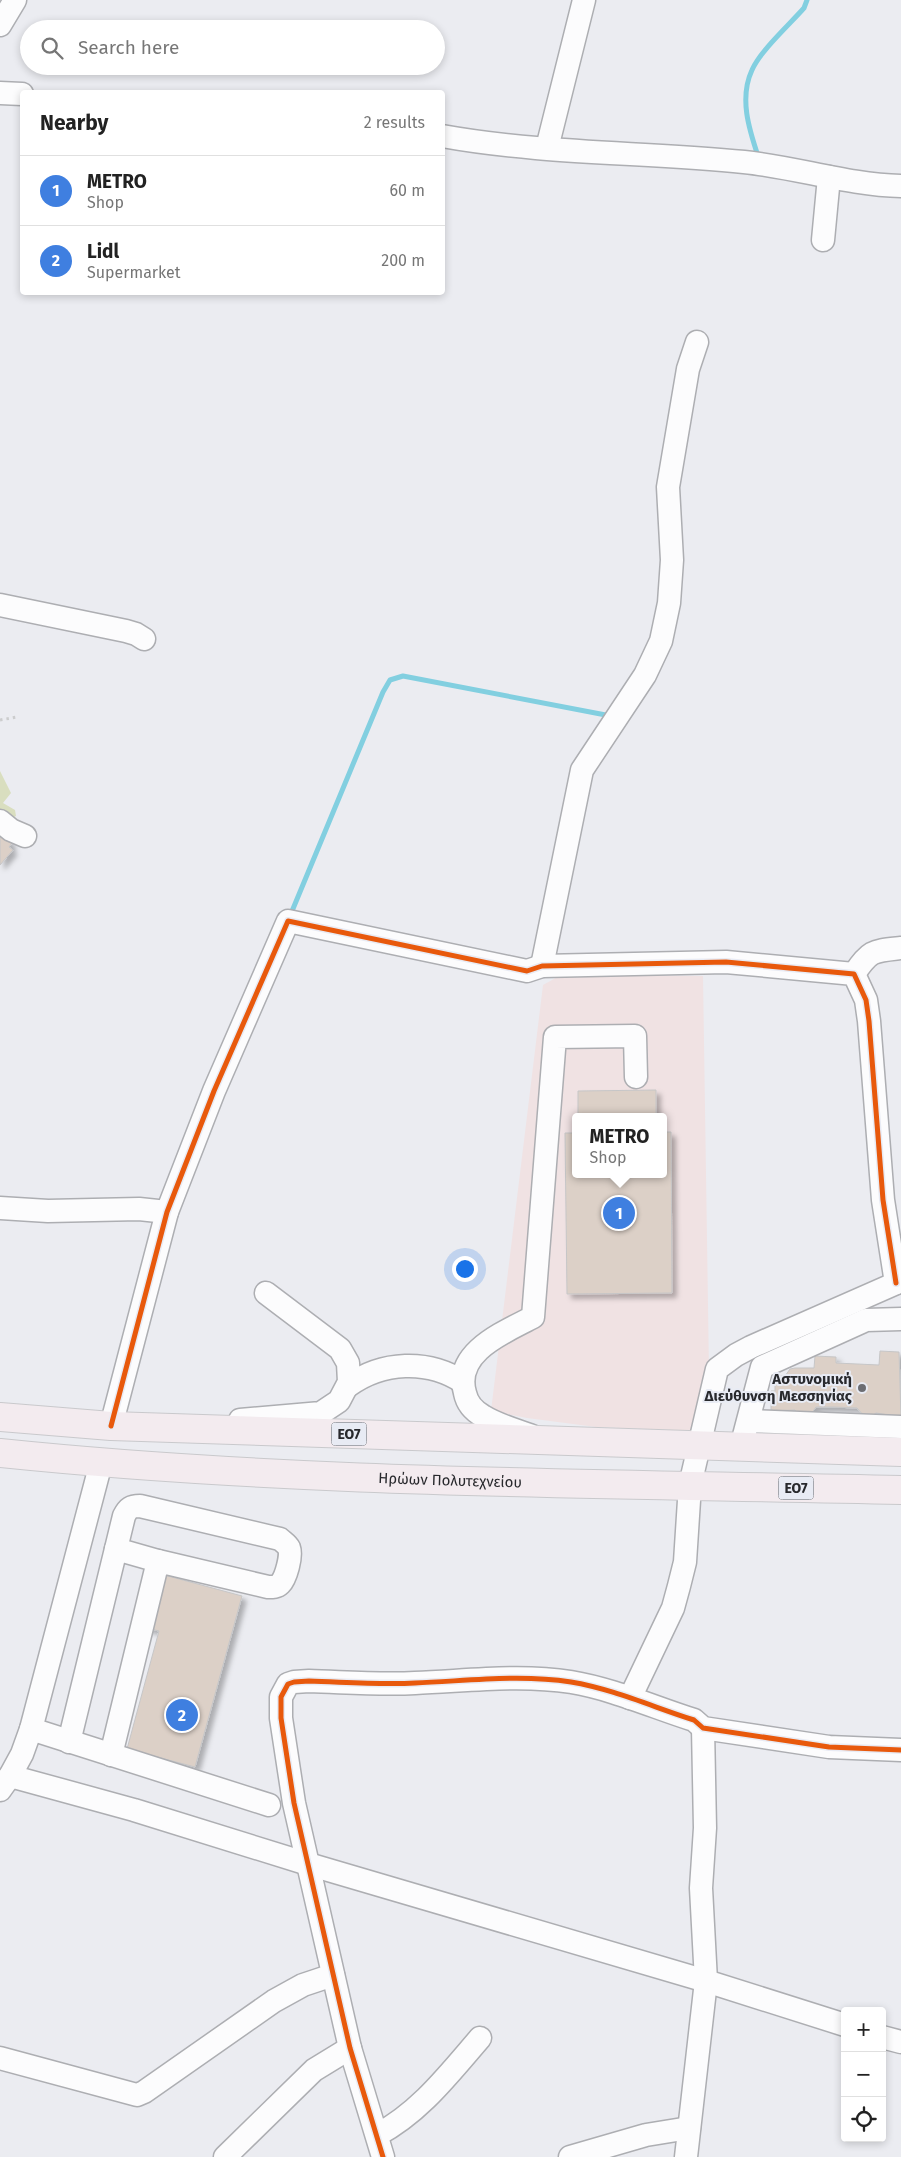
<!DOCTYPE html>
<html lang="en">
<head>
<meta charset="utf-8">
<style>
	:root { --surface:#fff; --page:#f6f6f6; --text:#222; --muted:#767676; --line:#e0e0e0; --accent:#111827 }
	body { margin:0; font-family:"Fira Sans",sans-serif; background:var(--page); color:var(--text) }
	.controls { position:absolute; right:15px; bottom:15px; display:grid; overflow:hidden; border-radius:5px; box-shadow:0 2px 8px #0003 }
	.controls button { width:45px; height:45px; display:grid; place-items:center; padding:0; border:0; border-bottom:1px solid var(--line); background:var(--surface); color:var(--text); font:25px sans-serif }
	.you { position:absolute; left:464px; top:1268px; width:18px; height:18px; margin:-12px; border:4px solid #fff; border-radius:50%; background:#1a73e8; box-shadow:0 0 0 8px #1a73e833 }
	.badge { display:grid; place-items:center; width:32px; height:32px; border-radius:50%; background:var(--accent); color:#fff; font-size:16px; font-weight:700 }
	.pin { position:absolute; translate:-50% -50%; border:2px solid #fff; box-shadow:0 1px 5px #0006 }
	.popup { position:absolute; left:572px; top:1113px; width:95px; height:65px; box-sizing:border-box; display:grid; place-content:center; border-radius:5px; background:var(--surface); filter:drop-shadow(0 1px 4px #0005); font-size:16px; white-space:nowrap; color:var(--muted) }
	.popup b { font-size:19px; color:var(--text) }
	.popup::after { content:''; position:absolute; left:50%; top:100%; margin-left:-10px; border:10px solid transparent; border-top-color:var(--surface) }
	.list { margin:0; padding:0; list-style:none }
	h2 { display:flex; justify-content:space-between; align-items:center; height:65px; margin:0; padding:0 20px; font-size:21px }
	h2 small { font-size:16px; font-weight:400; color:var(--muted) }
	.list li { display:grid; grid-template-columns:32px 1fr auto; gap:15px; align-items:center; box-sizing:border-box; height:70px; padding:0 20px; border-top:1px solid var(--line) }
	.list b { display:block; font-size:19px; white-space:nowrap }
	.list p { margin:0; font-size:16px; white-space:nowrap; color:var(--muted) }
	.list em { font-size:16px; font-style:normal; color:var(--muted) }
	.icon { flex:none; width:28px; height:28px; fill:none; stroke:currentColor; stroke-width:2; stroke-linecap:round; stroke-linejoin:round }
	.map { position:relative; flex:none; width:901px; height:2157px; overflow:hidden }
	.search { position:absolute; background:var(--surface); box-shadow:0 2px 8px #0003; left:20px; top:20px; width:425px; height:55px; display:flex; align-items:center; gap:12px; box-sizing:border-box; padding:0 18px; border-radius:28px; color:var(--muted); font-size:19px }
	.panel { position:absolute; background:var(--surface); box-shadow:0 2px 8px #0003; left:20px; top:90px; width:425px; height:205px; border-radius:5px }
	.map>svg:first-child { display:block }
</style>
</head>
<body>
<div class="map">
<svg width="901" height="2157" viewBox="0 0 901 2157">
	<defs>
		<filter id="shadow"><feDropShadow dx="4.5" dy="4.5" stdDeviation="2.5" flood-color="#0004"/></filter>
	</defs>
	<rect width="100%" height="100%" fill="#ebecf1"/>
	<path fill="#f0e2e3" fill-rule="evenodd" d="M561,975L703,976L709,1371L696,1431L596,1427L527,1418L491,1411L543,985ZM575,1117H663V1174H575Z"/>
	<polygon fill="#d9debf" points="0,771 11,793 3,803 15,810 16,816 12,818 0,814"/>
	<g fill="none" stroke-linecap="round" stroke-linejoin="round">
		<g stroke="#82cfe0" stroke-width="5">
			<path d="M758,156C749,129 739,98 752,70C760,51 790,24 804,8L807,0"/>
			<polyline points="290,916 383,692 390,680 403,676 611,716"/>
		</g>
	</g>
	<g fill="#dcd0c7" stroke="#c6c6c7" filter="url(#shadow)">
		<polygon points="0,833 12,843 9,847 13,850 0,865"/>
		<polygon points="656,1090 656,1117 578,1117 578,1091"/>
		<polygon points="663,1132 671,1132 672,1293 567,1294 565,1133 575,1133 575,1174 663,1174"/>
		<polygon points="880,1351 899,1352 901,1417 876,1413 872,1416 864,1416 857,1408 833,1407 816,1407 811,1414 798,1414 795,1410 771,1411 771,1391 775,1391 775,1376 785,1376 790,1369 795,1368 814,1368 815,1356 836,1357 836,1363 879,1365"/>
		<polygon points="157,1573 242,1596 195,1767 127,1749 159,1631 142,1627"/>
	</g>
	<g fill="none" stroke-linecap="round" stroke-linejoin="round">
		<defs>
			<g id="minor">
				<polyline points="0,25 15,0"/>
				<polyline points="0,93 22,94"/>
				<path d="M442,136C542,154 644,152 744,162C796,167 848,185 901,186"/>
				<polyline points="547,148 584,0"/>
				<polyline points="823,240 829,177"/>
				<polyline points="0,605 126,631 136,634 144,639"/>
				<polyline points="0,821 11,830 25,836"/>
				<polyline points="542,966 582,770 645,675 661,641 669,603 672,560 668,487 688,369 697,342"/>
				<path d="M854,974C870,950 873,951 901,948"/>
				<polyline points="0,1208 48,1211 139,1209 167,1212"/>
				<path d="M348,1386C382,1361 428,1359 463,1382"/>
				<polyline points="240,1420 321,1413 339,1401 349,1382 348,1363 340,1349 266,1293"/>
				<polyline points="749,1421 901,1427"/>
				<polyline points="111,1426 167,1212 214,1091 288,921 527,971 542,966 726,962 854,974 866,1000 869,1021 883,1200 896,1283"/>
				<path d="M532,1436C516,1430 497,1425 483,1416C474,1411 467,1403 465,1393C453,1352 505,1332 533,1317L555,1037L635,1036L636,1077"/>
				<polyline points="741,1447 762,1367 866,1320 901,1319"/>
				<polyline points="116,1549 158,1561"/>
				<polyline points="630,1698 673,1608 679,1586 685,1562 690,1485 717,1369 736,1355 751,1347 901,1281"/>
				<polyline points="31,1729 269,1805"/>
				<path d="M69,1742L124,1516C128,1508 131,1506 140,1506L280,1539C283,1542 287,1544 289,1548C292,1556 286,1578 280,1584C277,1587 273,1587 268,1587L158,1561L111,1755"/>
				<polyline points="10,1776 22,1754 31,1729 101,1463"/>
				<polyline points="0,1790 10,1776 134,1810 308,1864 706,1981 845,2025"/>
				<polyline points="882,2037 901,2042"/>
				<polyline points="0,2058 137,2095 144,2092 274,2001 303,1985 333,1975"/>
				<path d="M377,2135C420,2112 448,2075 480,2038"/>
				<polyline points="225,2157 314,2070 350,2048"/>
				<path d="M383,2157L350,2048L294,1803L281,1718V1697L288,1684L294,1682L309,1681C344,1682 380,1685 415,1683C467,1681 519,1674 571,1682C613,1689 653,1707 694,1720L703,1728L829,1747L901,1750"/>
				<polyline points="570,2157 646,2135 689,2128"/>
				<polyline points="686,2157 706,1981 701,1888 705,1828 703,1728"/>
			</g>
			<g id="major">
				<polyline points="0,1417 111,1426 901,1452"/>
				<path id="s1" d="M0,1453C299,1484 600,1483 901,1490"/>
			</g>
		</defs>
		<use href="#minor" stroke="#adaeb2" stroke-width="25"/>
		<use href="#major" stroke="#c9c9cc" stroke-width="30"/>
		<polyline stroke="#cccdce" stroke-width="3" stroke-dasharray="2.5 4" stroke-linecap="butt" points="0,720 17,717"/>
		<use href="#minor" stroke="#fcfcfd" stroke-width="22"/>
		<use href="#major" stroke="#f3ebef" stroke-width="28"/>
		<defs>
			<g id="cycleway">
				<polyline points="111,1426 167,1212 214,1091 288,921 527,971 542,966 726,962 854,974 866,1000 869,1021 883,1200 896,1283"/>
				<path d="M383,2157L350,2048L294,1803L281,1718V1697L288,1684L294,1682L309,1681C344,1682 380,1685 415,1683C467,1681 519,1674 571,1682C613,1689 653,1707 694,1720L703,1728L829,1747L901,1750"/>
			</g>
		</defs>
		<use href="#cycleway" stroke="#e8ebf4" stroke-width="8"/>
		<use href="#cycleway" stroke="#e8590c" stroke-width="5"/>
	</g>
	<circle fill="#6c6d72" stroke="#e8ebf4" stroke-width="2" cx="862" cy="1388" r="5"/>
	<g text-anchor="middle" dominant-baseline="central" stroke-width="4" stroke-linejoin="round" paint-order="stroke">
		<g fill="#e8ebf4" stroke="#626369" stroke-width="1">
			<rect x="331.5" y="1422.5" width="35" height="23" rx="4"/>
			<rect x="778.5" y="1476.5" width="35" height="23" rx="4"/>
		</g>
		<g font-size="14" font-weight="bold" fill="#28292d">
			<text x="349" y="1434">ΕΟ7</text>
			<text x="796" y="1488">ΕΟ7</text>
		</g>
		<g font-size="15" font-weight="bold" fill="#28292d" stroke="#e8ebf4" text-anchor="end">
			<text x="852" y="1379">Αστυνομική<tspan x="852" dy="17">Διεύθυνση Μεσσηνίας</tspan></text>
		</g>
		<g font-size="15" fill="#28292d" stroke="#e8ebf4">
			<text stroke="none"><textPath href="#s1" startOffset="451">Ηρώων Πολυτεχνείου</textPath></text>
		</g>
	</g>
</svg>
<div class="controls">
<button>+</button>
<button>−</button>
<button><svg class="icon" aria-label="locate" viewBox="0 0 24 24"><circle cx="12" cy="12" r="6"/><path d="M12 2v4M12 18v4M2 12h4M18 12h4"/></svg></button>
</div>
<div class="you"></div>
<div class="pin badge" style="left:619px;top:1213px;background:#3f7fe0">1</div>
<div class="popup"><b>METRO</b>Shop</div>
<div class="pin badge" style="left:182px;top:1715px;background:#3f7fe0">2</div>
<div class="search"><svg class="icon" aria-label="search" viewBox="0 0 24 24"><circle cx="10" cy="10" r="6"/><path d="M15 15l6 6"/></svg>Search here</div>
<section class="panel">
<h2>Nearby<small>2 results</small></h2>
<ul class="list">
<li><span class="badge" style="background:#3f7fe0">1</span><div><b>METRO</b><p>Shop</p></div><em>60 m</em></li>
<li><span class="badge" style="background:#3f7fe0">2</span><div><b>Lidl</b><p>Supermarket</p></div><em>200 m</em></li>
</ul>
</section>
</div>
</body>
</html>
